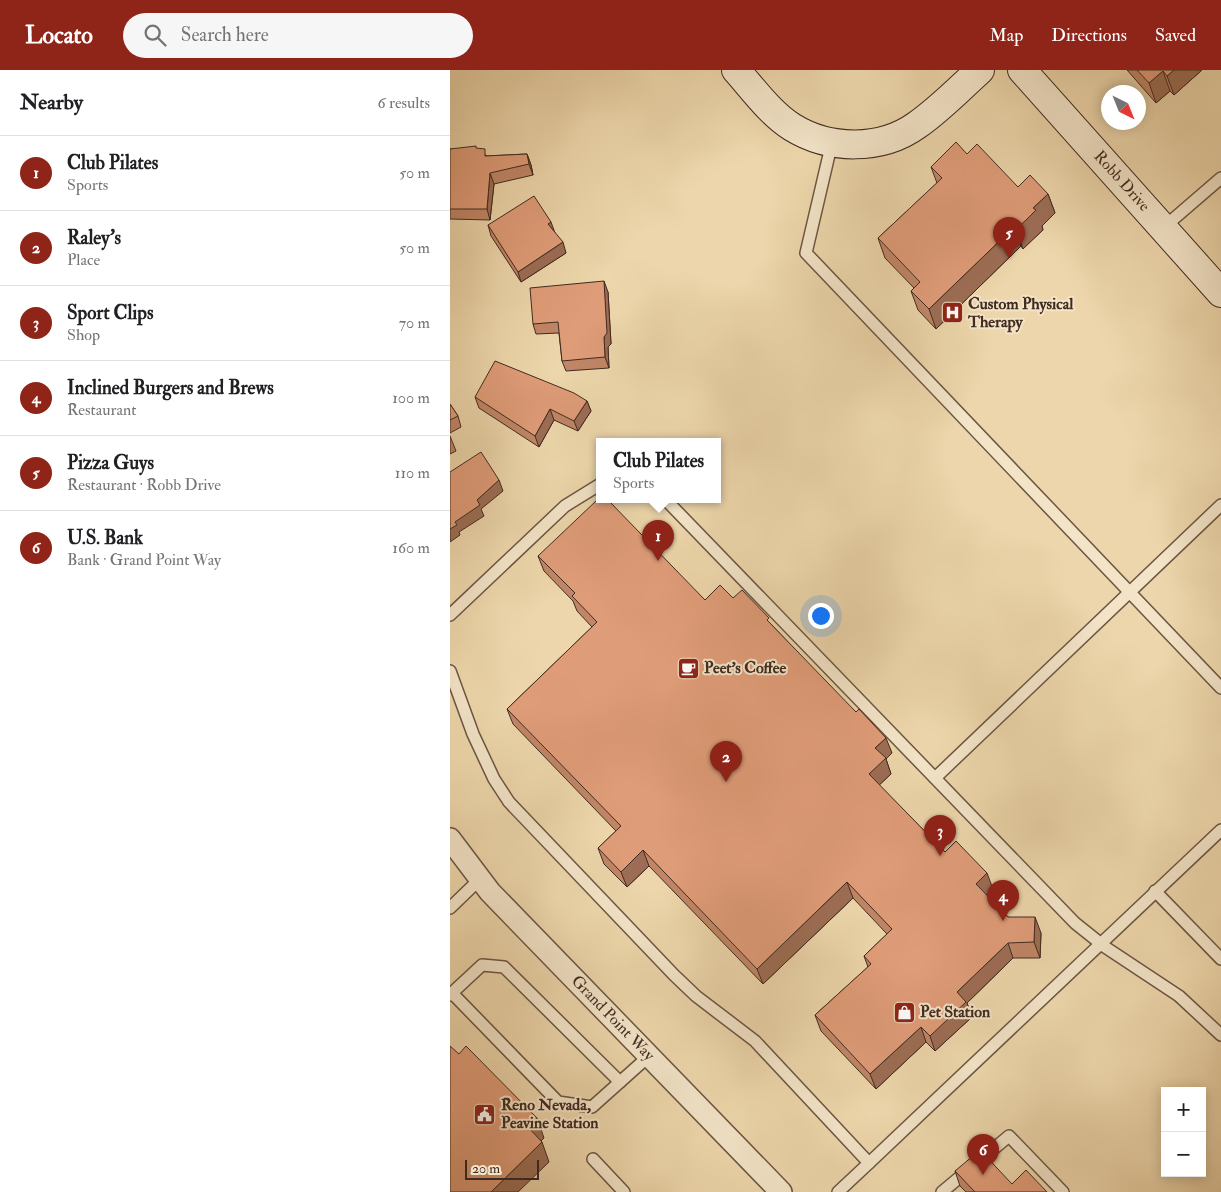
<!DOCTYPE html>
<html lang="en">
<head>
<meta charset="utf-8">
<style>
	:root { --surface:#fff; --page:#f6f6f6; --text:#202124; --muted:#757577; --line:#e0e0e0; --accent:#8f2418 }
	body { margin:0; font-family:"IM FELL Double Pica",serif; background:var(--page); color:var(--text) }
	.controls { position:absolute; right:15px; bottom:15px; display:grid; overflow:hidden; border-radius:0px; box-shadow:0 2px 12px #0003 }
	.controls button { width:45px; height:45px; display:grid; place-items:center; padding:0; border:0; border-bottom:1px solid var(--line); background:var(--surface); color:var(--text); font:25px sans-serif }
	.compass { position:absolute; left:651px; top:15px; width:45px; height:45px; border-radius:50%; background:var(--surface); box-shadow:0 2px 12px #0003; rotate:137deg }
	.scale { position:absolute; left:15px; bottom:12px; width:74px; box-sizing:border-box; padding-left:5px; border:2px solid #412b20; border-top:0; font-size:14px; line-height:18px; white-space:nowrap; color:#412b20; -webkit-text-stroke:4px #f3e4c8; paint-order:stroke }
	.you { position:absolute; left:370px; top:545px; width:18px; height:18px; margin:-12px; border:4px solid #fff; border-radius:50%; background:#1a73e8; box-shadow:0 0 0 8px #1a73e833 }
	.badge { display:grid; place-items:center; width:32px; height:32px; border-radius:50%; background:var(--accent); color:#fff; font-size:16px; font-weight:700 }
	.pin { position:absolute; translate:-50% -41px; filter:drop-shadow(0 1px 2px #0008) }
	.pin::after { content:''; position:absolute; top:26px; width:18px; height:15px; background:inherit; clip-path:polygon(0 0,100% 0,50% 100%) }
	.popup { position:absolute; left:146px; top:368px; width:125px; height:65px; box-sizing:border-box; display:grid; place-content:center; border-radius:0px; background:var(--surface); filter:drop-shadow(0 1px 4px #0005); font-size:16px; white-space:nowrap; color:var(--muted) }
	.popup b { font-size:19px; color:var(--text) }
	.popup::after { content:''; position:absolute; left:50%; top:100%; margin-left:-10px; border:10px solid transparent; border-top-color:var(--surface) }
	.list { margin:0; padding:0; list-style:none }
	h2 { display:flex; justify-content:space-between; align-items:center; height:65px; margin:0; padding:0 20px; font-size:21px }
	h2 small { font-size:16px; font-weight:400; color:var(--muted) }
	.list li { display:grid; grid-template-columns:32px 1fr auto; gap:15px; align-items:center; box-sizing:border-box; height:75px; padding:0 20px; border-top:1px solid var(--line) }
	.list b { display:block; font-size:19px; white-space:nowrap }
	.list p { margin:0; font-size:16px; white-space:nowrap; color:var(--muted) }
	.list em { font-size:16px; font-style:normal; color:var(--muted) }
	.icon { flex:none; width:28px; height:28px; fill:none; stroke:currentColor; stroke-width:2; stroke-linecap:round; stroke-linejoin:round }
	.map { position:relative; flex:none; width:771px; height:1122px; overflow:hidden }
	header { display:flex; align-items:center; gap:30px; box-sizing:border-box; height:70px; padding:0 25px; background:var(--accent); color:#fff }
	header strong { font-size:24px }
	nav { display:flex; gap:28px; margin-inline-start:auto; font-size:18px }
	.search { width:350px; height:45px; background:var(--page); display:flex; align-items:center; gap:12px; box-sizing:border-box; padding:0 18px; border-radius:28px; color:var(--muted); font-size:19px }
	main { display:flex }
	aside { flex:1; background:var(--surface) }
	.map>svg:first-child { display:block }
</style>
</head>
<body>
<header>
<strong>Locato</strong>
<div class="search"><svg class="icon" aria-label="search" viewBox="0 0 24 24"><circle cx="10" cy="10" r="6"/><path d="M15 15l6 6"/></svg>Search here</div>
<nav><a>Map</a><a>Directions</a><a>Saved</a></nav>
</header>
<main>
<aside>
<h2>Nearby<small>6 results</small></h2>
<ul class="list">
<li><span class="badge">1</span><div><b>Club Pilates</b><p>Sports</p></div><em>50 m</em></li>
<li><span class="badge">2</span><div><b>Raley's</b><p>Place</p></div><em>50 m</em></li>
<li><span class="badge">3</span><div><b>Sport Clips</b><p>Shop</p></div><em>70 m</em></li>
<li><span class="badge">4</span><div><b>Inclined Burgers and Brews</b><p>Restaurant</p></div><em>100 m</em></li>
<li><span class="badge">5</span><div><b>Pizza Guys</b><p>Restaurant · Robb Drive</p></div><em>110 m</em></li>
<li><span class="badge">6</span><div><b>U.S. Bank</b><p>Bank · Grand Point Way</p></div><em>160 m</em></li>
</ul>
</aside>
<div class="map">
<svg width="771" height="1122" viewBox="0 0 771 1122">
	<rect width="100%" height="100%" fill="#edd6ab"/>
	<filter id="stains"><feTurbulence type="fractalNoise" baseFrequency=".004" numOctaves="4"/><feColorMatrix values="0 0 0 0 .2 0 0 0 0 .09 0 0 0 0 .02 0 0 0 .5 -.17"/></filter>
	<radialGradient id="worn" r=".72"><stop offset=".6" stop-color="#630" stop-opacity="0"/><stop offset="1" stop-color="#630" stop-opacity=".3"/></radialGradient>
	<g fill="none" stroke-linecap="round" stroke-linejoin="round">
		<defs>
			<g id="lane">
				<polyline points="382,72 356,183 771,618"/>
				<polyline points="713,158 771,108"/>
				<polyline points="216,430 625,853 655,877 729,926 771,965"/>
				<polyline points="0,545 115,436 149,415"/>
				<polyline points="0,601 23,664 44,709 59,732 224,905 246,926 305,971 419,1093 388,1122"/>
				<polyline points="485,708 771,435"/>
				<polyline points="705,821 771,889"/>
				<polyline points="0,838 30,809"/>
				<polyline points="2,923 32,895 54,897 170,1012"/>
				<polyline points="0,925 2,923 108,1032 142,1037 199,986"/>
				<polyline points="143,1089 174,1122"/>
				<polyline points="419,1093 771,760"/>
				<polyline points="492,1122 559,1066 613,1122"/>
			</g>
			<polyline id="street" points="0,769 40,822 331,1122"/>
			<g id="secondary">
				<path d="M286,0C303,19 320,43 342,57C379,80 431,81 467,55C490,39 510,18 530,0"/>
				<polyline points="572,0 771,223"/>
			</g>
		</defs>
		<use href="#lane" stroke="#6c5643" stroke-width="14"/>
		<use href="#street" stroke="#6c5643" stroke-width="24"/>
		<use href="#secondary" stroke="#412b20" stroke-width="30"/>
		<use href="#lane" stroke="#f3e4c8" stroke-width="11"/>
		<use href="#street" stroke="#f3e4c8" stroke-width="21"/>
		<use href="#secondary" stroke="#f3e4c8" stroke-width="28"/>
	</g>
	<g fill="#c08667" stroke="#412b20">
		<polygon points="677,0 752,0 724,25 720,21 706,33"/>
		<polygon points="26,78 37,86 77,84 81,95 83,105 44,114 40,150 0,149 0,79"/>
		<polygon points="517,84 568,117 598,124 605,143 592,156 593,160 583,169 573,179 571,176 486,259 468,240 461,221 464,218 435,188 428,168 487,113 481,97"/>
		<polygon points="38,155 104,162 116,183 71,212 41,166"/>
		<polygon points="158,222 161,274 158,277 159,298 116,301 112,291 109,263 86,264 83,254"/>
		<polygon points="25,327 137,331 141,341 128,361 104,350 89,377 29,338"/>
		<polygon points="0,334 8,346 11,357 0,363"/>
		<polygon points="0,366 6,381 0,384"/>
		<polygon points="88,486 255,530 283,528 321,554 442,683 436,689 441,704 429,715 495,782 543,819 537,824 558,847 591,863 590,888 563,888 517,933 522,947 485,981 476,972 426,1019 371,961 365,945 418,897 414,886 437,864 403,828 313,914 199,796 177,817 154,794 148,778 166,761 63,654 57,639 142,557 127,541 123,531 94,501"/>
		<polygon points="505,1101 562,1114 597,1122 516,1122 510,1116"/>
	</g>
	<g fill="#9c6d54" stroke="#412b20">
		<polygon points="724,0 752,0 724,25 717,6"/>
		<polygon points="713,1 720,21 706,33 699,13"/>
		<polygon points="77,84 81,95 83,105 79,94"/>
		<polygon points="40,103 44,114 40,150 37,139"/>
		<polygon points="598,124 605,143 592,156 593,160 573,179 566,159 583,138"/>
		<polygon points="101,152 105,163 98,154"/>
		<polygon points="564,157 571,176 486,259 479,239"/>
		<polygon points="113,172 116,183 71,212 68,202"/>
		<polygon points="154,211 158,222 161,274 158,277 159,298 155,287 154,267"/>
		<polygon points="137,331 141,341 128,361 124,351"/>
		<polygon points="100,339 104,350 89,377 85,366"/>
		<polygon points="49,410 53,421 31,439 34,446 9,462 10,465 0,472 0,459 5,452 27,430"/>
		<polygon points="436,668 442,683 436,689 441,704 424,720 419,704 425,678"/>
		<polygon points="193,780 199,796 177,817 171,802"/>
		<polygon points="537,803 543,819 532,829 526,814"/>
		<polygon points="397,812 403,828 313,914 307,899"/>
		<polygon points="585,847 591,863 590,888 584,872"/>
		<polygon points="558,873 563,888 517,933 522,947 485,981 480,966 507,922"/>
		<polygon points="471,957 476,972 426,1019 420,1004"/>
		<polygon points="87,1048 94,1068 85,1077 78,1057"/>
		<polygon points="92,1072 99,1092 68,1122 41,1122"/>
	</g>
	<g fill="#df9c78" stroke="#412b20">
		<polygon points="687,0 724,0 717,6 713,1 699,13"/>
		<polygon points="506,72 517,84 527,74 568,117 580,105 598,124 583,138 586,140 576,150 566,159 564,157 479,239 461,221 470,212 428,168 492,108 481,97"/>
		<polygon points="26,76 26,78 35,79 35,86 77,84 79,94 40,103 37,139 0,139 0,79"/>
		<polygon points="84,126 101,152 98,154 113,172 68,202 38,155"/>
		<polygon points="154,211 157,263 154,267 155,287 112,291 108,252 83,254 80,218"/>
		<polygon points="45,291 124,323 137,331 124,351 100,339 85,366 25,327"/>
		<polygon points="0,334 8,346 0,350"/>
		<polygon points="31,382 49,410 27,430 30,435 5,452 7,455 0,459 0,402"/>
		<polygon points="147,430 150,433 154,430 158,430 255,530 270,515 283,528 292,520 319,548 317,550 406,642 409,639 436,668 425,678 436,688 419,704 495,782 506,771 537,803 526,814 558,847 585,847 584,872 558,873 507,922 516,932 480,966 471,957 420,1004 365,945 421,894 414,886 442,859 397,812 307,899 193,780 171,802 148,778 171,756 57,639 147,552 122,526 125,523 88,486"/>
		<polygon points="0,976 9,984 16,976 87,1048 78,1057 92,1072 41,1122 0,1122"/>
		<polygon points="530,1080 562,1114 576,1100 597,1122 525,1122 505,1101"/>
	</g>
	<defs>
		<symbol id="hospital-square" viewBox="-11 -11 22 22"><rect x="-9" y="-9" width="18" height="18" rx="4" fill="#8f2418" stroke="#f3e4c8"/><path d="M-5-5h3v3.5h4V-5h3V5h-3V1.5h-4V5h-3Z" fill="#fff"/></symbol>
		<symbol id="cafe-square" viewBox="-11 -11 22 22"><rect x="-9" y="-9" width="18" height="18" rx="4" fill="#8f2418" stroke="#f3e4c8"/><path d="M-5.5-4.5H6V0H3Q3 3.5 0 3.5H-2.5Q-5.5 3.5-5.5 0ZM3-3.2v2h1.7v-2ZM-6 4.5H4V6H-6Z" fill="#fff"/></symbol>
		<symbol id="shop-square" viewBox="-11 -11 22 22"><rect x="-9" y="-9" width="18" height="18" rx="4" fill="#8f2418" stroke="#f3e4c8"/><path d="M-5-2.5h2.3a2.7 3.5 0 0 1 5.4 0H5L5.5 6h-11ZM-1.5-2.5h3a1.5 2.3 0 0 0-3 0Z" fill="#fff"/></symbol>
		<symbol id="civic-square" viewBox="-11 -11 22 22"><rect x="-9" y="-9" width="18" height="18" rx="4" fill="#8f2418" stroke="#f3e4c8"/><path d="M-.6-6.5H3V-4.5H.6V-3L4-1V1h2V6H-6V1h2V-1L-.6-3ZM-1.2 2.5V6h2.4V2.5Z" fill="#fff"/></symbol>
	</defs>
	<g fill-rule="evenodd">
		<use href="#hospital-square" x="490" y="230" width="25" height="25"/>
		<use href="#cafe-square" x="226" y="586" width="25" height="25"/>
		<use href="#shop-square" x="442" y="930" width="25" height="25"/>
		<use href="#civic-square" x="22" y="1032" width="25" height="25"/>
	</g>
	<g text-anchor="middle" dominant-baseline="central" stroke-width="4" stroke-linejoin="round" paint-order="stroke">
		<g font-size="16" fill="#412b20" stroke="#f3e4c8">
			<text transform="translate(672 111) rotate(48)">Robb Drive</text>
			<text transform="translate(163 948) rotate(46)">Grand Point Way</text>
		</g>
		<g font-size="16" font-weight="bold" fill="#412b20" stroke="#f3e4c8" text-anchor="start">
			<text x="518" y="234">Custom Physical<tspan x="518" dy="18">Therapy</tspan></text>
			<text x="254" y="598">Peet's Coffee</text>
			<text x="470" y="942">Pet Station</text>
			<text x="51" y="1035">Reno Nevada,<tspan x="51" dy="18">Peavine Station</tspan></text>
		</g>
	</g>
	<rect width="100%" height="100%" filter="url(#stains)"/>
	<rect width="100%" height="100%" fill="url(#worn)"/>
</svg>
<div class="controls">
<button>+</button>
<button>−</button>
</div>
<svg class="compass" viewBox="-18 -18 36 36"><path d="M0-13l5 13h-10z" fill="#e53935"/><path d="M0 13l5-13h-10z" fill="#757577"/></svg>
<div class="scale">20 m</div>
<div class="you"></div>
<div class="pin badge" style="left:208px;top:491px">1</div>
<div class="popup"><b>Club Pilates</b>Sports</div>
<div class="pin badge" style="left:276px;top:712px">2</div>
<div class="pin badge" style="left:490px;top:786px">3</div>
<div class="pin badge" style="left:553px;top:851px">4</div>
<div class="pin badge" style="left:559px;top:188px">5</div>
<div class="pin badge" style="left:533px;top:1105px">6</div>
</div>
</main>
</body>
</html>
